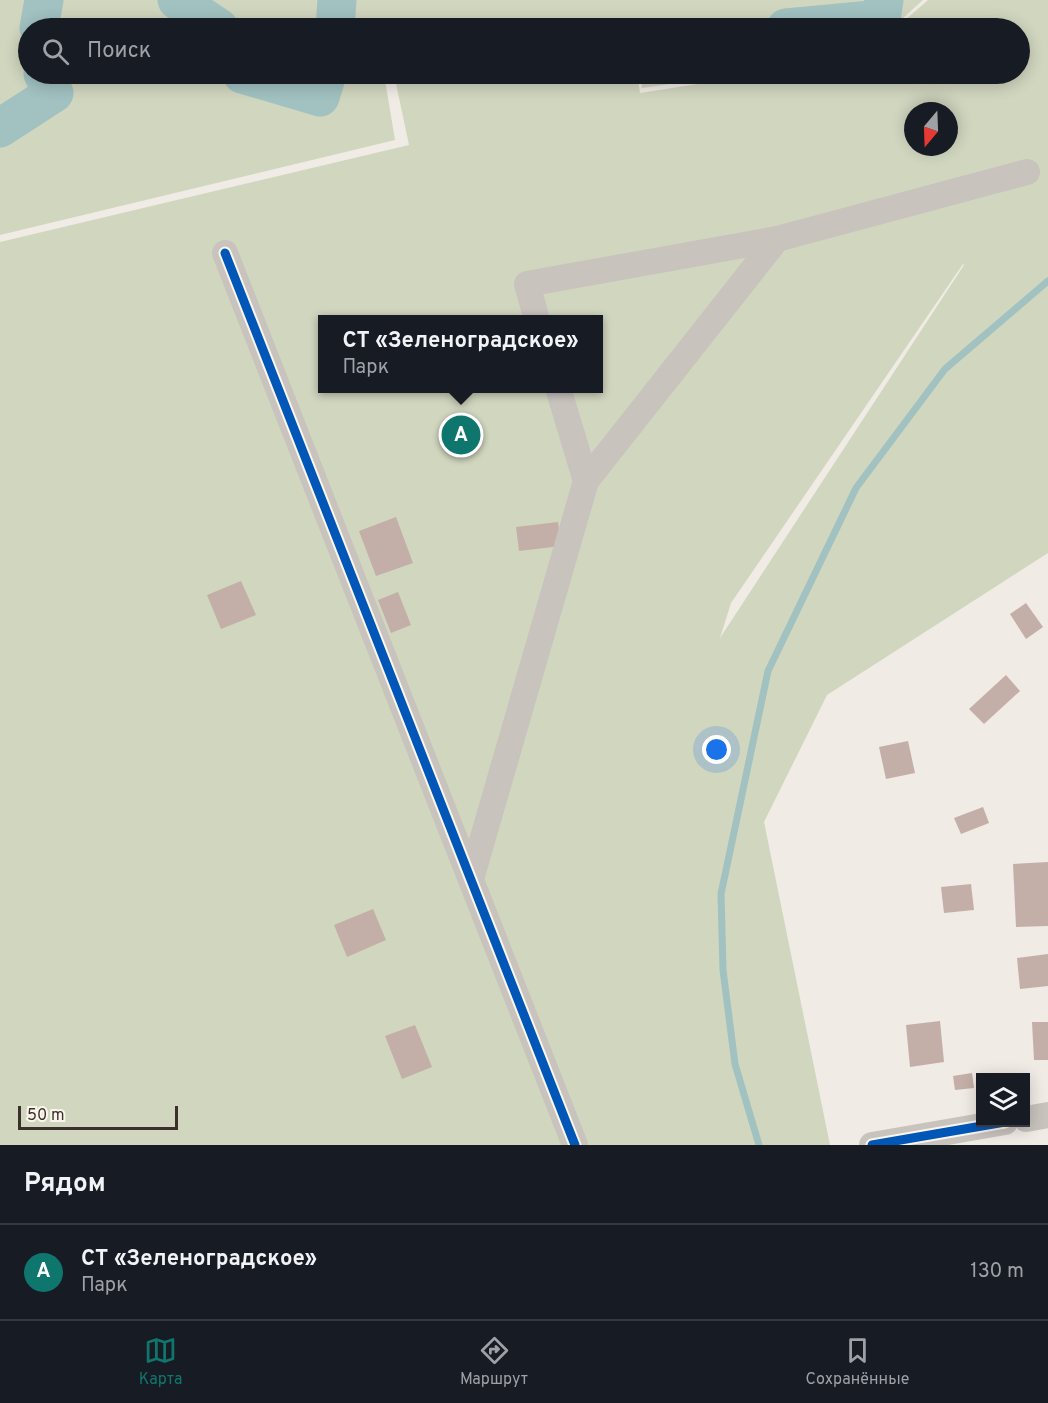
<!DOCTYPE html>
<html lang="ru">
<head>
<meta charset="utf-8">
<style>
	:root { --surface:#171b24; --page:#242831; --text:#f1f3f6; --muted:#9ea1a6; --line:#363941; --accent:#0f766e }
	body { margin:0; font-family:Overpass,sans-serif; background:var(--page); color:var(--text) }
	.controls { position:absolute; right:18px; bottom:18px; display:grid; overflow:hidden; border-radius:0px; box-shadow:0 3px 15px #0003 }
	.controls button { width:54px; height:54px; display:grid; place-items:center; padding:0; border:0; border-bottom:2px solid var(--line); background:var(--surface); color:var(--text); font:30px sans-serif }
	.compass { position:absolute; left:904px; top:102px; width:54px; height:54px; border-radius:50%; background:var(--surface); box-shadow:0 3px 15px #0003; rotate:199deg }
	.scale { position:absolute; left:18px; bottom:15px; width:160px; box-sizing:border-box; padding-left:6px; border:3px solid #3b302b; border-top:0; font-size:16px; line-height:21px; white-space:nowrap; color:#3b302b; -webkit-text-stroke:4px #fbf5ee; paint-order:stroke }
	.you { position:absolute; left:717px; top:750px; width:21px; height:21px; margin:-15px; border:4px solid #fff; border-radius:50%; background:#1a73e8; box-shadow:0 0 0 9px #1a73e833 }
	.badge { display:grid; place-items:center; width:39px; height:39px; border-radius:50%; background:var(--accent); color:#fff; font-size:20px; font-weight:700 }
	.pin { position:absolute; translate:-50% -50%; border:3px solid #fff; box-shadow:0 2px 6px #0006 }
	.popup { position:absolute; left:318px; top:315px; width:285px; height:78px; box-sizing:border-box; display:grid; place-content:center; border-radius:0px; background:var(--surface); filter:drop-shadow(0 2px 4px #0005); font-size:20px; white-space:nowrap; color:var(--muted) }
	.popup b { font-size:22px; color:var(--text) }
	.popup::after { content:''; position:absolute; left:50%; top:100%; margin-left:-12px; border:12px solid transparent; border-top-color:var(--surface) }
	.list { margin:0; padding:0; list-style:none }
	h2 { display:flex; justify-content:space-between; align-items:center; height:78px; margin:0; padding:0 24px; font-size:26px }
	h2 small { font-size:20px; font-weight:400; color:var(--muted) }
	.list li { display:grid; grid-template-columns:39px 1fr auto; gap:18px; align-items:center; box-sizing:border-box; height:96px; padding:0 24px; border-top:2px solid var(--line) }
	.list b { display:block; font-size:22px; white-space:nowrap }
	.list p { margin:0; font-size:20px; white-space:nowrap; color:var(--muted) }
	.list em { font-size:20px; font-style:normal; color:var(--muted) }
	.icon { flex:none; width:33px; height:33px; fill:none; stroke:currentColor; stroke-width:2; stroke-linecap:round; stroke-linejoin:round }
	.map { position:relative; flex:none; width:1048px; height:1145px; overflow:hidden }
	.search { position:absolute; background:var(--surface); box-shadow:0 3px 15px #0003; left:18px; right:18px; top:18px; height:66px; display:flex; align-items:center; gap:15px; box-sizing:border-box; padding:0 21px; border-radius:33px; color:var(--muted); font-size:22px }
	.sheet { height:174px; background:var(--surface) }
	nav { display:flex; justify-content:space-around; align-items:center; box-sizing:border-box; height:84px; border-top:2px solid var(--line); background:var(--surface); font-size:16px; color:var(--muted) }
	nav a { display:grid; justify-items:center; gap:3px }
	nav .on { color:var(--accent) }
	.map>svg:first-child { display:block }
</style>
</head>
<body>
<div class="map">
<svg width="1048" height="1145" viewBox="0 0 1048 1145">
	<rect width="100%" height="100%" fill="#f0ebe5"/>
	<g fill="#d1d6bf" fill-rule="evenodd">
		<polygon points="0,0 923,0 892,28 28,28 28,74 384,74 395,140 0,235"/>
		<path d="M928,0H1048V553L827,695L764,822L830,1145H0V242L409,145L394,74H637L640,93L762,74H1020V28H896ZM913,111H949V147H913ZM963,264L964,265L720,638L731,603ZM323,320H599V388H323Z"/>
		<polygon points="640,74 739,74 642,88"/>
	</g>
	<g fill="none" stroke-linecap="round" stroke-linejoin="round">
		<polyline stroke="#a1c2c1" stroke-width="7" points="759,1145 735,1064 723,970 721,894 768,671 856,488 945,369 1048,281"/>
		<g stroke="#a1c2c1" stroke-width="39">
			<polyline points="177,0 219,28"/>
			<polyline points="39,28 44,0"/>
			<polyline points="335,28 337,0"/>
			<polyline points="786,28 881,19 884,0"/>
			<polyline points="242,74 320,97 327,74"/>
			<polyline points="0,128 54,93 43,74"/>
		</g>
	</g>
	<g fill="#c3afa7">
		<polygon points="396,517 413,563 376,576 359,531"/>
		<polygon points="558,522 561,546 519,551 516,527"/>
		<polygon points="241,581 256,615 221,629 207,595"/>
		<polygon points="398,592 411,625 391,633 378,600"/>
		<polygon points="1026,603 1043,627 1026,639 1010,614"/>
		<polygon points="1006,675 1020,691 984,724 969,709"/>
		<polygon points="908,741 915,773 886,779 879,747"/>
		<polygon points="983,807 989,823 961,834 954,818"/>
		<polygon points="1048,862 1048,926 1016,927 1013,864"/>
		<polygon points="971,884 974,910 944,913 941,887"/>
		<polygon points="373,909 386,940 347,957 334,925"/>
		<polygon points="1048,954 1048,986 1020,989 1017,958"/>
		<polygon points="940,1021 944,1062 910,1067 906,1025"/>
		<polygon points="1032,1022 1048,1022 1048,1060 1034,1060"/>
		<polygon points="415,1025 432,1067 402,1079 385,1036"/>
		<polygon points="972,1073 974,1088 955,1090 953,1076"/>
	</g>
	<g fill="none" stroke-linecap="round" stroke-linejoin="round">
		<g stroke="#c9c3be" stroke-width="26">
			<polyline points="225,253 575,1145"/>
			<polyline points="537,320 527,284 777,239"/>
			<polyline points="558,388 586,481"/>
			<polyline points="471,879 586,481 777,239 1027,172"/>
			<polyline points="1026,1119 1048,1115"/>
			<polyline points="872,1145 1005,1122"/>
		</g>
		<defs>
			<g id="cycleway">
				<polyline points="225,253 575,1145"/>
				<polyline points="872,1145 1005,1122"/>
			</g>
		</defs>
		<use href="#cycleway" stroke="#fbf5ee" stroke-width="13"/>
		<use href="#cycleway" stroke="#0057b8" stroke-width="9"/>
	</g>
</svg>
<div class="controls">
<button><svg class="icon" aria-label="layers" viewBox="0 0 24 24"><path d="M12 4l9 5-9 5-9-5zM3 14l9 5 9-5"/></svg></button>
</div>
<svg class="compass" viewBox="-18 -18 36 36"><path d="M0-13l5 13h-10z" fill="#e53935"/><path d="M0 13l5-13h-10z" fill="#9ea1a6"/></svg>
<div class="scale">50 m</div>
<div class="you"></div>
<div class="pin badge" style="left:461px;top:435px">A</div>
<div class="popup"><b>СТ «Зеленоградское»</b>Парк</div>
<div class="search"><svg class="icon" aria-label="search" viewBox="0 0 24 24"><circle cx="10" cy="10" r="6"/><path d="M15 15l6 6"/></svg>Поиск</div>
</div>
<section class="sheet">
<h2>Рядом<small></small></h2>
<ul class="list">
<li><span class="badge">A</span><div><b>СТ «Зеленоградское»</b><p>Парк</p></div><em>130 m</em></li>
</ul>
</section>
<nav>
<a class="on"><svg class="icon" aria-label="map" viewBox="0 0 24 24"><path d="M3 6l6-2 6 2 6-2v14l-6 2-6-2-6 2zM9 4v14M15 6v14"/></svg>Карта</a>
<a><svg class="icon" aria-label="directions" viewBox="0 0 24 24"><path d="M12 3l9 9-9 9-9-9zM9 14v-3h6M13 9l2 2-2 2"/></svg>Маршрут</a>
<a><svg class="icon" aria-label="saved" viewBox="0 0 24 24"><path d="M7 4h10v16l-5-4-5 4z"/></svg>Сохранённые</a>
</nav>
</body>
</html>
